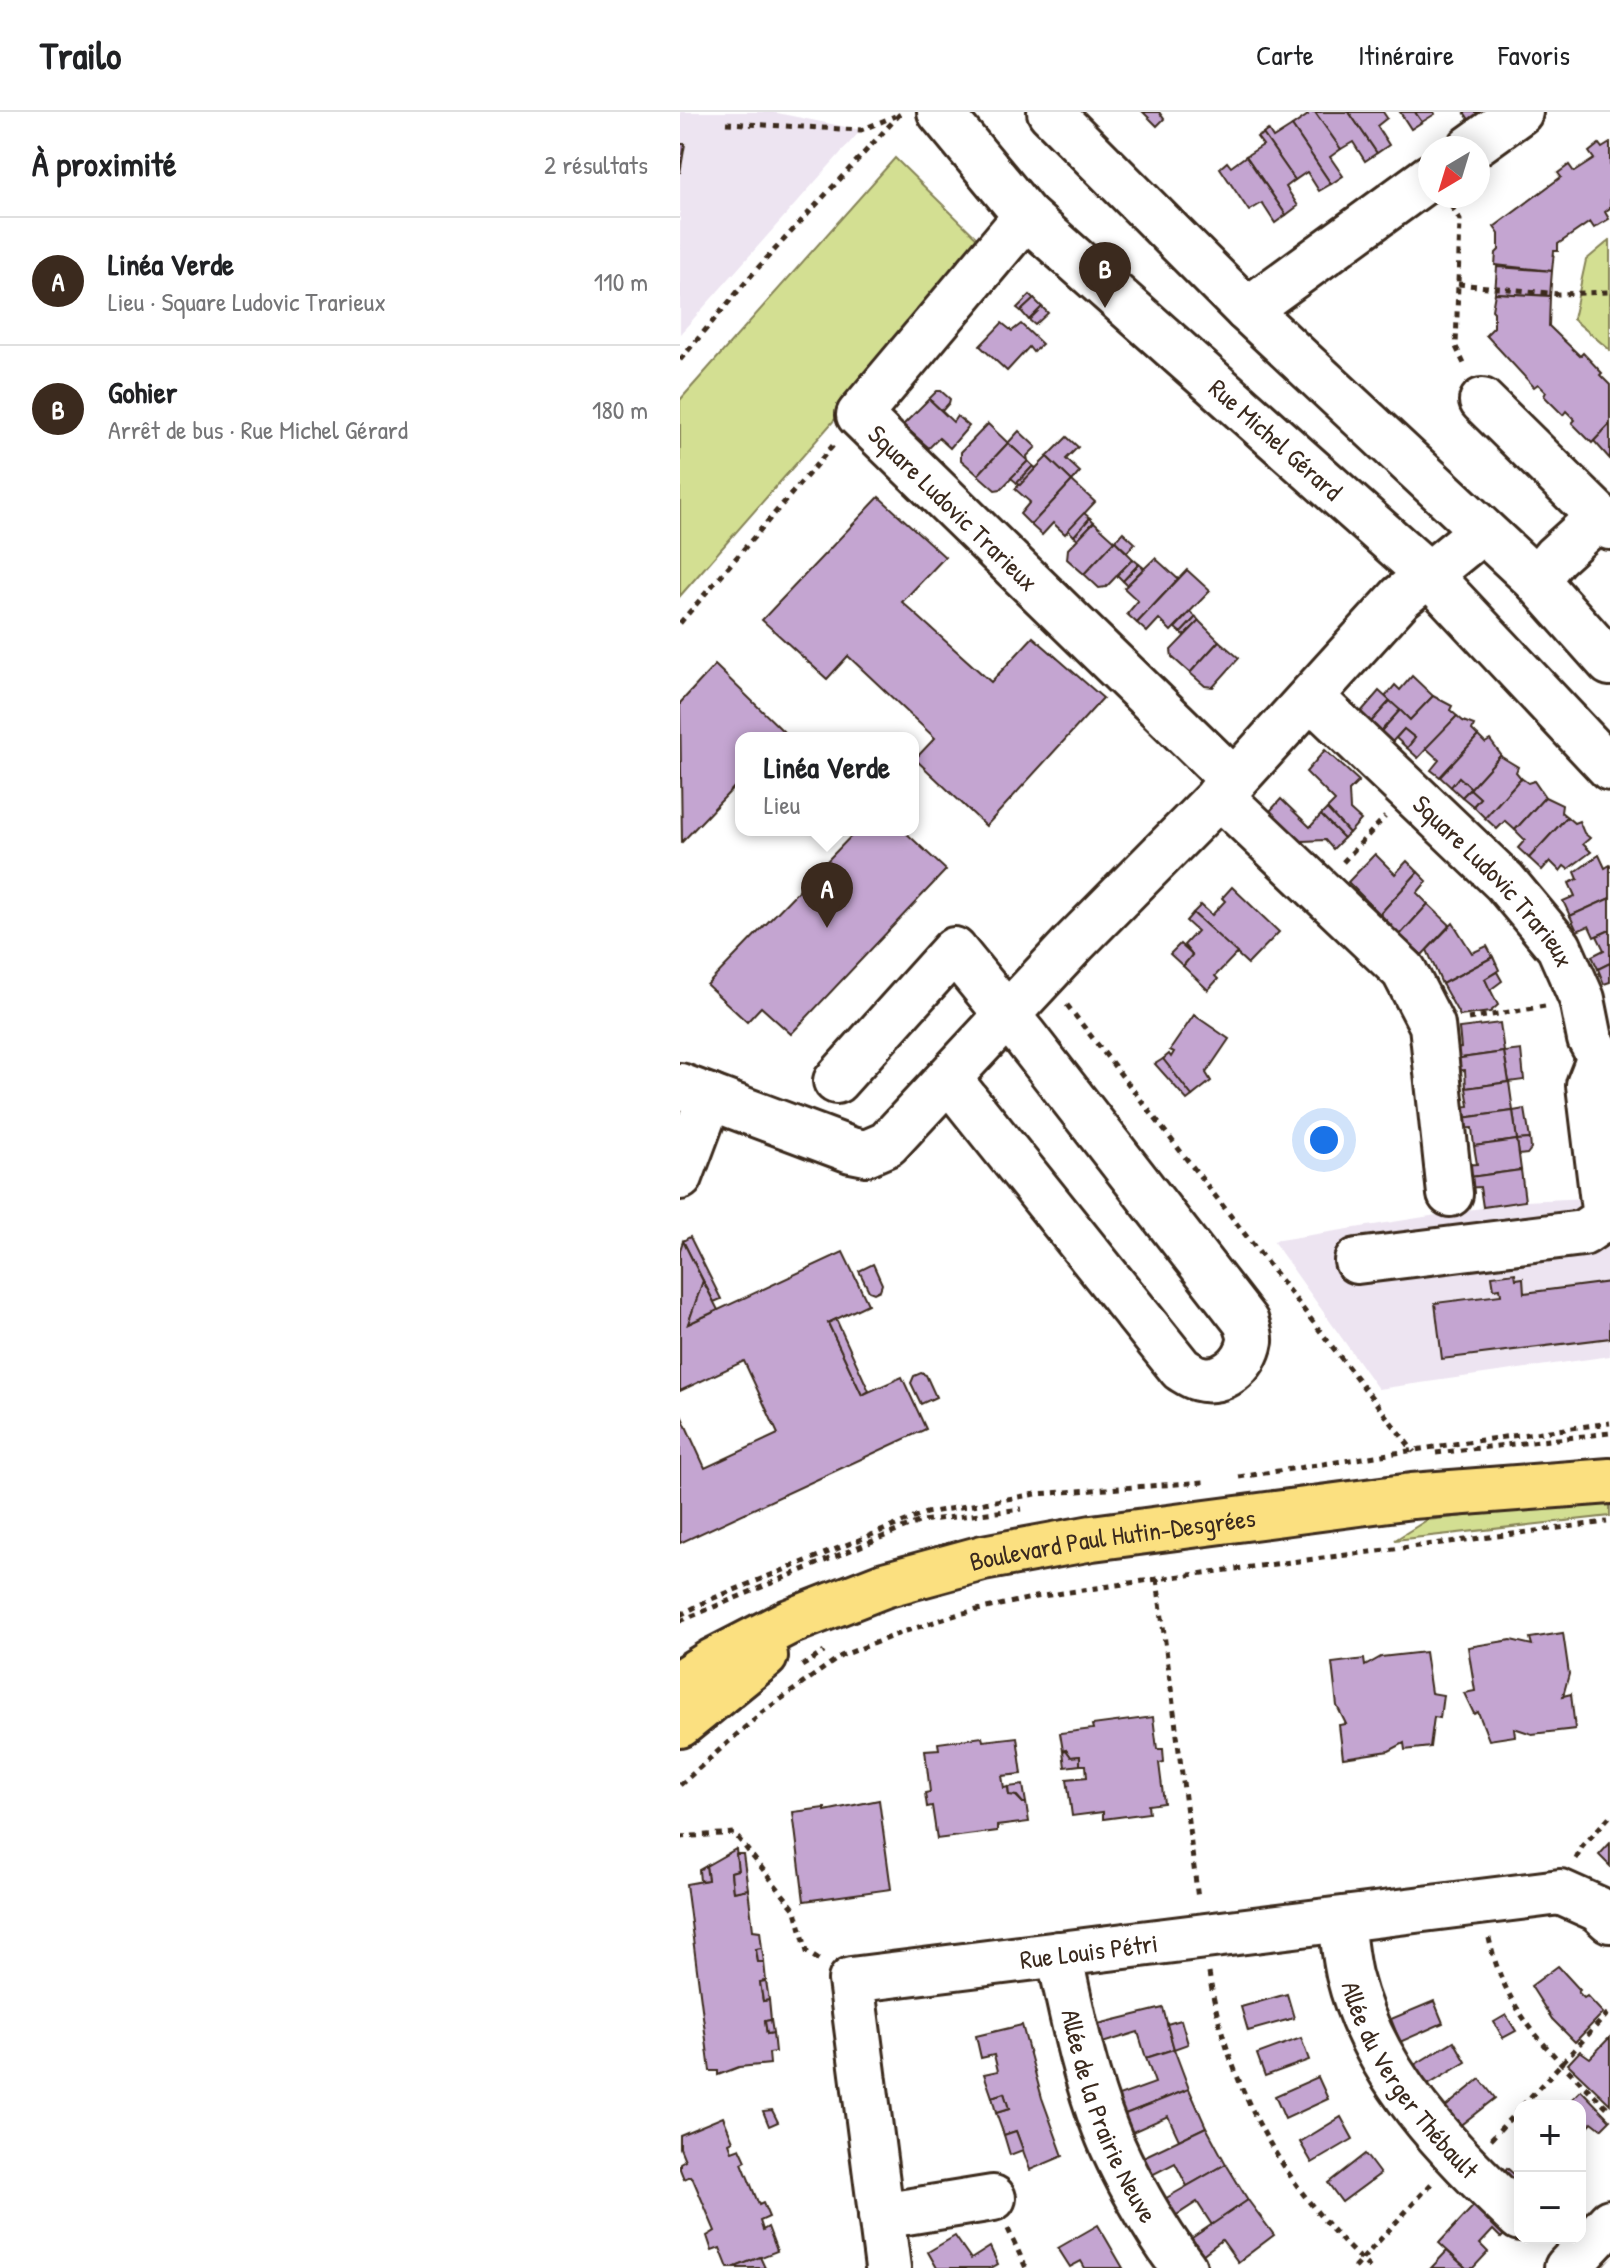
<!DOCTYPE html>
<html lang="fr">
<head>
<meta charset="utf-8">
<style>
	:root { --surface:#fff; --page:#f2f2f2; --text:#202124; --muted:#757577; --line:#e0e0e0; --accent:#3b2a1e }
	body { margin:0; font-family:"Patrick Hand",sans-serif; background:var(--page); color:var(--text) }
	.controls { position:absolute; right:24px; bottom:24px; display:grid; overflow:hidden; border-radius:16px; box-shadow:0 4px 20px #0003 }
	.controls button { width:72px; height:72px; display:grid; place-items:center; padding:0; border:0; border-bottom:2px solid var(--line); background:var(--surface); color:var(--text); font:40px sans-serif }
	.compass { position:absolute; left:738px; top:24px; width:72px; height:72px; border-radius:50%; background:var(--surface); box-shadow:0 4px 20px #0003; rotate:218deg }
	.you { position:absolute; left:644px; top:1028px; width:28px; height:28px; margin:-20px; border:6px solid #fff; border-radius:50%; background:#1a73e8; box-shadow:0 0 0 12px #1a73e833 }
	.badge { display:grid; place-items:center; width:52px; height:52px; border-radius:50%; background:var(--accent); color:#fff; font-size:26px; font-weight:700 }
	.pin { position:absolute; translate:-50% -66px; filter:drop-shadow(0 2px 4px #0008) }
	.pin::after { content:''; position:absolute; top:42px; width:28px; height:24px; background:inherit; clip-path:polygon(0 0,100% 0,50% 100%) }
	.popup { position:absolute; left:55px; top:620px; width:184px; height:104px; box-sizing:border-box; display:grid; place-content:center; border-radius:16px; background:var(--surface); filter:drop-shadow(0 2px 6px #0005); font-size:26px; white-space:nowrap; color:var(--muted) }
	.popup b { font-size:30px; color:var(--text) }
	.popup::after { content:''; position:absolute; left:50%; top:100%; margin-left:-16px; border:16px solid transparent; border-top-color:var(--surface) }
	.list { margin:0; padding:0; list-style:none }
	h2 { display:flex; justify-content:space-between; align-items:center; height:104px; margin:0; padding:0 32px; font-size:34px }
	h2 small { font-size:26px; font-weight:400; color:var(--muted) }
	.list li { display:grid; grid-template-columns:52px 1fr auto; gap:24px; align-items:center; box-sizing:border-box; height:128px; padding:0 32px; border-top:2px solid var(--line) }
	.list b { display:block; font-size:30px; white-space:nowrap }
	.list p { margin:0; font-size:26px; white-space:nowrap; color:var(--muted) }
	.list em { font-size:26px; font-style:normal; color:var(--muted) }
	.map { position:relative; flex:none; width:930px; height:2156px; overflow:hidden }
	header { display:flex; align-items:center; gap:48px; box-sizing:border-box; height:112px; padding:0 40px; background:var(--surface); border-bottom:2px solid var(--line) }
	header strong { font-size:38px }
	nav { display:flex; gap:44px; margin-inline-start:auto; font-size:28px }
	main { display:flex }
	aside { flex:1; background:var(--surface) }
	.map>svg:first-child { display:block }
</style>
</head>
<body>
<header>
<strong>Trailo</strong>
<nav><a>Carte</a><a>Itinéraire</a><a>Favoris</a></nav>
</header>
<main>
<aside>
<h2>À proximité<small>2 résultats</small></h2>
<ul class="list">
<li><span class="badge">A</span><div><b>Linéa Verde</b><p>Lieu · Square Ludovic Trarieux</p></div><em>110 m</em></li>
<li><span class="badge">B</span><div><b>Gohier</b><p>Arrêt de bus · Rue Michel Gérard</p></div><em>180 m</em></li>
</ul>
</aside>
<div class="map">
<svg width="930" height="2156" viewBox="0 0 930 2156">
	<rect width="100%" height="100%" fill="#fff"/>
	<filter id="ink" filterUnits="userSpaceOnUse"><feTurbulence type="fractalNoise" baseFrequency=".0125" numOctaves="2"/><feDisplacementMap in="SourceGraphic" scale="16" xChannelSelector="R" yChannelSelector="G"/><feConvolveMatrix kernelMatrix="1 2 1 2 8 2 1 2 1" color-interpolation-filters="sRGB"/></filter>
	<g filter="url(#ink)">
		<g fill="#ede4f1">
			<polygon points="0,0 92,0 181,18 0,222"/>
			<polygon points="930,991 930,1244 698,1277 593,1129 845,1089 908,1086"/>
		</g>
		<g fill="#d3df92" stroke="#878458" stroke-width="2">
			<polygon points="215,46 306,135 0,484 0,288"/>
			<polygon points="930,128 930,238 893,207 906,148"/>
			<polygon points="930,1389 930,1404 715,1428 747,1408"/>
		</g>
		<g fill="#c4a5d1" stroke="#3b2a1e" stroke-width="2">
			<polygon points="463,0 479,0 484,7 477,14"/>
			<polygon points="626,0 635,0 661,37 650,45 663,64 651,72 612,14 628,3"/>
			<polygon points="635,0 669,0 697,41 685,49 673,30 661,37"/>
			<polygon points="669,0 703,0 707,6 697,14 709,33 697,41"/>
			<polygon points="720,0 735,0 742,10 731,17"/>
			<polygon points="735,0 754,0 755,2 742,10"/>
			<polygon points="784,0 803,0 790,9"/>
			<polygon points="612,14 651,72 639,79 627,60 615,68 583,22 588,18 593,26"/>
			<polygon points="583,22 615,68 606,75 618,94 606,103 566,44 583,33 577,25"/>
			<polygon points="930,31 930,96 925,100 929,107 914,116 910,110 878,132 878,139 874,139 872,159 815,153 816,141 819,138 819,122 814,115 881,65 878,61 889,53 894,60 914,47 909,40 919,32 922,36"/>
			<polygon points="0,32 5,32 0,61"/>
			<polygon points="566,44 606,103 595,111 582,91 569,99 540,56 547,50 551,55"/>
			<polygon points="817,155 872,159 870,184 815,181"/>
			<polygon points="815,181 870,184 869,214 900,244 903,241 922,261 920,263 930,273 930,312 912,331 892,311 895,308 886,299 883,303 864,284 866,280 858,272 854,275 806,223 814,215 814,200 812,198"/>
			<polygon points="350,183 354,187 341,199 337,196"/>
			<polygon points="354,187 362,195 349,208 341,199"/>
			<polygon points="362,195 368,201 355,213 349,208"/>
			<polygon points="322,211 332,219 341,212 362,232 353,240 349,235 327,259 300,234"/>
			<polygon points="257,279 261,279 270,287 269,291 262,299 249,287"/>
			<polygon points="249,287 273,310 277,304 289,314 270,336 259,326 249,336 223,313"/>
			<polygon points="308,312 328,331 298,363 281,348 281,340"/>
			<polygon points="930,312 930,347 914,329"/>
			<polygon points="339,319 356,335 347,344 348,349 328,331"/>
			<polygon points="387,325 398,335 386,347 400,360 392,369 367,345"/>
			<polygon points="328,331 348,349 321,377 315,378 298,363"/>
			<polygon points="367,345 392,369 351,413 340,402 350,390 335,377"/>
			<polygon points="348,349 353,354 337,371 331,366"/>
			<polygon points="353,354 356,356 340,373 337,371"/>
			<polygon points="392,369 415,390 385,422 373,411 362,423 351,413"/>
			<polygon points="199,385 265,445 222,490 311,570 353,525 423,586 306,714 235,647 255,626 168,544 147,567 82,508"/>
			<polygon points="404,401 410,406 394,424 388,418"/>
			<polygon points="410,406 414,410 398,427 394,424"/>
			<polygon points="414,410 435,429 404,462 387,447 388,437"/>
			<polygon points="443,420 455,431 447,440 435,429"/>
			<polygon points="435,429 453,447 426,475 419,476 404,462"/>
			<polygon points="475,446 498,467 457,511 447,502 458,489 444,476"/>
			<polygon points="453,447 459,452 443,469 437,463"/>
			<polygon points="459,452 464,456 447,473 443,469"/>
			<polygon points="507,458 530,479 491,519 479,507 467,520 457,511"/>
			<polygon points="510,500 516,505 501,521 495,516"/>
			<polygon points="516,505 519,509 504,524 501,521"/>
			<polygon points="519,509 539,529 510,561 492,545 491,538"/>
			<polygon points="539,529 559,546 533,575 525,574 510,561"/>
			<polygon points="35,553 105,621 100,626 61,626 61,668 2,730 0,591"/>
			<polygon points="732,564 753,584 730,608 705,585 715,573 720,578"/>
			<polygon points="699,579 710,589 691,610 680,601"/>
			<polygon points="753,584 772,594 770,598 777,604 738,646 727,636 735,626 724,617 712,630 701,619 720,598 730,608"/>
			<polygon points="710,589 720,598 701,619 691,610"/>
			<polygon points="777,604 783,609 794,613 792,618 798,624 760,665 751,658 759,648 746,636"/>
			<polygon points="724,617 735,626 727,636 716,626"/>
			<polygon points="798,624 805,631 810,628 821,643 791,676 779,665 771,675 760,665"/>
			<polygon points="645,638 679,669 669,679 670,698 681,708 669,721 647,697 655,689 626,660"/>
			<polygon points="820,644 838,655 836,660 841,666 805,706 793,694 800,686 790,677"/>
			<polygon points="779,665 791,676 782,685 771,675"/>
			<polygon points="841,666 848,671 854,669 865,685 835,718 825,709 817,717 805,706"/>
			<polygon points="790,677 800,686 793,694 782,685"/>
			<polygon points="865,685 882,693 881,700 887,705 849,746 838,736 845,728 835,718"/>
			<polygon points="601,687 630,715 641,703 664,726 653,737 645,728 623,729 613,739 581,709"/>
			<polygon points="647,697 669,721 664,726 641,703"/>
			<polygon points="887,705 894,711 899,709 904,721 910,726 903,732 911,740 888,757 884,754 880,759 870,749 862,758 849,746"/>
			<polygon points="177,718 223,718 266,758 111,922 81,895 67,910 27,873"/>
			<polygon points="695,742 715,762 727,749 738,760 700,802 668,770"/>
			<polygon points="919,743 925,756 930,753 930,786 890,804 883,789 895,784 889,771 898,767 895,760"/>
			<polygon points="738,760 747,769 737,781 748,792 709,835 701,826 711,813 700,802"/>
			<polygon points="552,775 599,820 568,852 513,801 521,793 532,803 545,789 542,786"/>
			<polygon points="930,786 930,818 914,825 909,814 897,819 890,804"/>
			<polygon points="748,792 770,813 742,843 728,830 716,843 709,835"/>
			<polygon points="513,801 557,841 535,864 538,867 528,878 503,854 512,843 504,833 517,819 506,809"/>
			<polygon points="773,811 792,841 807,834 813,845 762,872 747,838"/>
			<polygon points="930,818 930,851 918,857 912,844 924,838 917,824"/>
			<polygon points="500,832 512,843 503,854 490,842"/>
			<polygon points="813,845 819,858 805,867 818,893 810,900 780,904 762,872"/>
			<polygon points="930,851 930,870 924,872 918,857"/>
			<polygon points="817,860 822,869 810,878 805,867"/>
			<polygon points="514,903 549,927 526,961 531,969 512,984 483,947 489,942 491,945 494,940 490,938"/>
			<polygon points="820,911 824,940 767,948 764,938 781,936 779,916"/>
			<polygon points="841,938 844,968 829,970 824,940"/>
			<polygon points="824,940 829,970 786,976 785,958 768,959 767,948"/>
			<polygon points="483,947 512,984 507,988 475,952"/>
			<polygon points="829,970 833,999 775,1007 773,996 789,994 786,976"/>
			<polygon points="845,997 850,1027 837,1028 833,999"/>
			<polygon points="833,999 837,1028 794,1034 792,1016 776,1017 775,1007"/>
			<polygon points="850,1027 851,1037 847,1042 839,1043 837,1028"/>
			<polygon points="837,1028 841,1058 783,1066 781,1053 797,1052 794,1034"/>
			<polygon points="841,1058 845,1089 803,1095 800,1075 784,1076 783,1066"/>
			<polygon points="10,1125 41,1187 34,1190 3,1129"/>
			<polygon points="3,1129 23,1169 8,1212 163,1140 188,1192 148,1211 182,1283 222,1265 246,1317 0,1431 0,1301 25,1356 98,1322 64,1249 0,1279 0,1138"/>
			<polygon points="193,1152 202,1172 200,1178 194,1181 189,1179 179,1159"/>
			<polygon points="835,1161 836,1167 843,1166 844,1181 930,1170 930,1226 762,1247 755,1191 821,1183 820,1176 814,1177 812,1164"/>
			<polygon points="23,1169 38,1198 8,1212"/>
			<polygon points="156,1207 189,1279 182,1283 148,1211"/>
			<polygon points="241,1261 246,1263 256,1285 241,1292 231,1271 234,1264"/>
			<polygon points="883,1521 889,1562 883,1584 891,1582 895,1617 852,1622 834,1616 835,1624 809,1628 798,1600 794,1602 784,1581 795,1579 788,1535 831,1528 852,1533 850,1526"/>
			<polygon points="745,1540 751,1581 763,1583 760,1606 754,1605 750,1635 725,1638 724,1631 709,1639 663,1646 659,1613 666,1612 657,1594 652,1551 684,1547 685,1554 701,1545"/>
			<polygon points="473,1605 477,1637 483,1637 484,1650 479,1651 484,1691 468,1693 469,1701 423,1707 423,1700 392,1704 387,1667 407,1665 406,1653 400,1653 400,1644 391,1645 386,1638 383,1639 380,1621 413,1617 412,1613"/>
			<polygon points="302,1625 303,1629 337,1625 342,1662 322,1664 324,1676 328,1675 329,1683 335,1683 343,1691 346,1691 349,1710 317,1714 317,1719 257,1727 252,1694 247,1695 245,1681 250,1680 245,1638 259,1637 258,1631"/>
			<polygon points="386,1638 391,1645 400,1644 400,1653 385,1655 383,1639"/>
			<polygon points="343,1673 346,1691 343,1691 337,1684 329,1683 328,1675"/>
			<polygon points="199,1688 211,1777 124,1789 113,1700 145,1696 145,1699"/>
			<polygon points="930,1731 930,1754 919,1743"/>
			<polygon points="56,1737 58,1758 51,1760 53,1780 68,1777 73,1818 80,1819 82,1836 76,1837 78,1850 84,1850 86,1869 80,1870 83,1889 89,1888 91,1908 85,1909 87,1922 93,1921 95,1940 89,1941 90,1952 59,1955 38,1963 38,1959 30,1959 6,1772 28,1768 26,1754"/>
			<polygon points="56,1742 63,1742 68,1777 53,1780 51,1760 58,1758"/>
			<polygon points="26,1754 28,1768 20,1769 19,1758"/>
			<polygon points="82,1836 84,1850 78,1850 76,1837"/>
			<polygon points="878,1854 900,1878 898,1880 904,1886 907,1884 923,1901 895,1930 872,1907 851,1874"/>
			<polygon points="86,1869 89,1888 83,1889 80,1870"/>
			<polygon points="607,1882 614,1906 568,1919 561,1895"/>
			<polygon points="754,1889 763,1911 720,1930 711,1907"/>
			<polygon points="483,1896 494,1937 466,1946 458,1920 416,1933 410,1914"/>
			<polygon points="826,1903 836,1919 823,1926 814,1910"/>
			<polygon points="91,1908 93,1921 87,1922 85,1909"/>
			<polygon points="501,1908 508,1932 494,1937 487,1912"/>
			<polygon points="342,1913 362,1986 383,2044 350,2058 336,2019 324,2023 316,2001 329,1997 324,1981 312,1985 304,1962 318,1959 314,1943 301,1946 296,1924"/>
			<polygon points="930,1925 930,1992 888,1952 900,1939 910,1946"/>
			<polygon points="621,1926 629,1948 585,1964 577,1942"/>
			<polygon points="774,1929 786,1950 746,1974 734,1953"/>
			<polygon points="494,1937 509,1977 440,2004 433,1986 475,1971 466,1946"/>
			<polygon points="638,1965 648,1987 605,2007 595,1984"/>
			<polygon points="800,1967 815,1986 778,2015 763,1997"/>
			<polygon points="509,1977 526,2015 499,2028 488,2004 448,2022 440,2004"/>
			<polygon points="901,1978 930,2008 921,2017 912,2010 900,2024 900,1994 885,1994"/>
			<polygon points="324,1981 329,1997 316,2001 312,1985"/>
			<polygon points="92,1998 98,2010 89,2014 83,1999"/>
			<polygon points="43,2005 53,2029 49,2031 52,2039 60,2036 66,2049 62,2051 79,2093 83,2091 89,2105 80,2109 83,2118 88,2115 97,2139 53,2156 48,2156 40,2136 32,2139 27,2124 35,2119 13,2067 10,2064 4,2067 0,2057 0,2051 5,2048 0,2036 0,2023"/>
			<polygon points="661,2005 673,2027 632,2051 620,2030"/>
			<polygon points="526,2015 546,2052 507,2074 495,2051 468,2065 459,2047"/>
			<polygon points="336,2019 343,2038 330,2043 324,2023"/>
			<polygon points="685,2042 700,2062 662,2090 648,2071"/>
			<polygon points="546,2052 568,2088 532,2113 517,2090 492,2106 481,2089"/>
			<polygon points="827,2056 836,2064 840,2060 840,2088 818,2067"/>
			<polygon points="801,2086 832,2114 821,2126 813,2118 800,2132 808,2140 793,2156 786,2156 759,2131"/>
			<polygon points="568,2088 594,2123 558,2150 542,2128 518,2146 506,2130"/>
			<polygon points="418,2113 443,2156 405,2156 401,2149 390,2155 378,2136"/>
			<polygon points="275,2124 291,2147 310,2135 318,2152 311,2156 257,2156 248,2140"/>
			<polygon points="767,2139 786,2156 751,2156"/>
			<polygon points="80,2145 85,2156 53,2156"/>
		</g>
		<g fill="none" stroke-linecap="round" stroke-linejoin="round">
			<defs>
				<g id="minor">
					<path id="s1" d="M260,0L346,104L749,463L930,656"/>
					<polyline points="370,0 567,198 856,468 930,551"/>
					<polyline points="790,36 840,0"/>
					<path id="s2" d="M346,104L179,303L554,669"/>
					<polyline points="567,198 750,65"/>
					<polyline points="802,289 930,415"/>
					<polyline points="856,468 875,445 919,405"/>
					<path id="s3" d="M631,585L825,770L879,835L902,887L910,927L920,945L930,948"/>
					<polyline points="539,683 724,859 752,913 770,1082"/>
					<path d="M156,969L274,838L345,925L566,1210C567,1215 571,1223 570,1229C566,1253 542,1273 518,1266C513,1265 506,1260 501,1257L269,967"/>
					<polyline points="0,974 171,1038 186,1041 207,1032 395,830 554,669 721,485 802,419"/>
					<polyline points="0,1065 30,985"/>
					<polyline points="677,1149 903,1121 925,1106 909,973 920,945"/>
					<path id="s4" d="M661,1808C663,1826 665,1845 669,1863C694,1964 767,2037 840,2106"/>
					<path id="s5" d="M379,1842C392,1901 403,1960 425,2016C441,2058 476,2120 504,2156"/>
					<polyline points="201,2104 313,2086"/>
					<path id="s6" d="M208,2156L171,1868L880,1780L918,1797L930,1808"/>
					<polyline points="887,2156 930,2110"/>
				</g>
				<g id="major">
					<path id="s7" d="M0,1570L33,1549L109,1510L204,1473L303,1446L412,1426L732,1384L930,1369"/>
					<polyline points="0,1613 85,1544"/>
				</g>
			</defs>
			<use href="#minor" stroke="#3b2a1e" stroke-width="50"/>
			<use href="#major" stroke="#3b2a1e" stroke-width="50"/>
			<g stroke="#3b2a1e" stroke-width="5" stroke-dasharray="6 6" stroke-linecap="butt">
				<polyline points="46,11 181,18 215,4"/>
				<polyline points="771,94 780,108 776,235 786,256"/>
				<polyline points="778,172 878,182 930,180"/>
				<polyline points="0,248 76,158 219,3 224,0"/>
				<polyline points="0,511 156,330"/>
				<polyline points="663,750 705,705"/>
				<polyline points="387,893 734,1340"/>
				<polyline points="788,907 865,894"/>
				<polyline points="756,1341 930,1321"/>
				<polyline points="559,1365 787,1330 930,1311"/>
				<polyline points="477,1467 518,1787"/>
				<polyline points="0,1503 29,1488 246,1401 356,1382 525,1370"/>
				<polyline points="0,1509 241,1409 342,1397"/>
				<polyline points="122,1554 144,1540"/>
				<polyline points="0,1673 80,1602 161,1544 223,1520 279,1502 356,1485 477,1467 927,1410"/>
				<polyline points="0,1725 54,1721 116,1799 127,1840 142,1850"/>
				<polyline points="896,1747 902,1735 930,1704"/>
				<path d="M809,1826C825,1903 876,1947 930,1998"/>
				<path d="M529,1861C546,1973 606,2079 690,2156"/>
				<polyline points="842,1994 930,1899"/>
				<polyline points="811,2027 840,1996"/>
				<polyline points="328,2117 346,2156"/>
				<polyline points="674,2156 753,2070"/>
			</g>
			<use href="#minor" stroke="#fff" stroke-width="44"/>
			<use href="#major" stroke="#fbe080" stroke-width="44"/>
		</g>
	</g>
	<g text-anchor="middle" dominant-baseline="central" stroke-width="6" stroke-linejoin="round" paint-order="stroke">
		<g font-size="26" fill="#3b2a1e" stroke="#fff">
			<text stroke="none"><textPath href="#s1" startOffset="470">Rue Michel Gérard</textPath></text>
			<text stroke="none"><textPath href="#s2" startOffset="392">Square Ludovic Trarieux</textPath></text>
			<text stroke="none"><textPath href="#s3" startOffset="260">Square Ludovic Trarieux</textPath></text>
			<text stroke="none"><textPath href="#s7" startOffset="460">Boulevard Paul Hutin-Desgrées</textPath></text>
			<text stroke="none"><textPath href="#s6" startOffset="530">Rue Louis Pétri</textPath></text>
			<text stroke="none"><textPath href="#s4" startOffset="178">Allée du Verger Thébault</textPath></text>
			<text stroke="none"><textPath href="#s5" startOffset="170">Allée de la Prairie Neuve</textPath></text>
		</g>
	</g>
</svg>
<div class="controls">
<button>+</button>
<button>−</button>
</div>
<svg class="compass" viewBox="-18 -18 36 36"><path d="M0-13l5 13h-10z" fill="#e53935"/><path d="M0 13l5-13h-10z" fill="#757577"/></svg>
<div class="you"></div>
<div class="pin badge" style="left:147px;top:816px">A</div>
<div class="popup"><b>Linéa Verde</b>Lieu</div>
<div class="pin badge" style="left:425px;top:196px">B</div>
</div>
</main>
</body>
</html>
